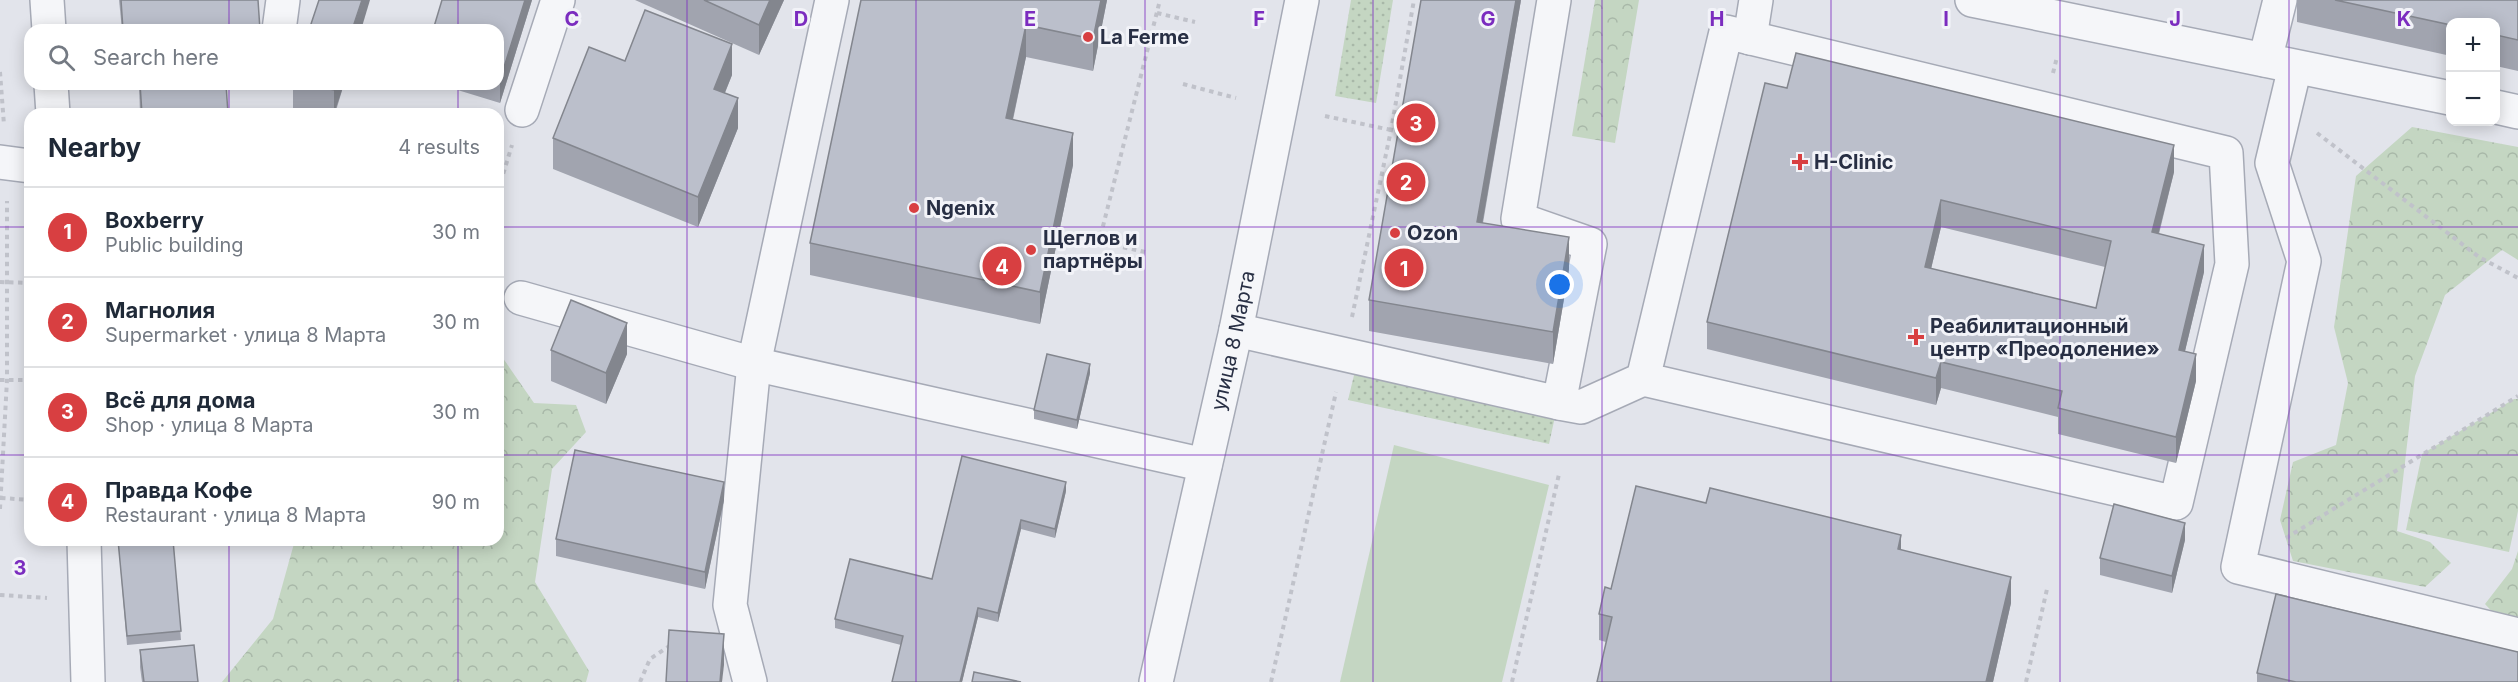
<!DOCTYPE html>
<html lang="en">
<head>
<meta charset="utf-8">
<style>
	:root { --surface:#fff; --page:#f6f6f7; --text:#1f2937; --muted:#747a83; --line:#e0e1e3; --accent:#d83f41 }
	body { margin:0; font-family:Inter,sans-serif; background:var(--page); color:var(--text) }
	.controls { position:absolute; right:18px; top:18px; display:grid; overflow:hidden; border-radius:12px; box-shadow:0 3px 15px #0003 }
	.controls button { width:54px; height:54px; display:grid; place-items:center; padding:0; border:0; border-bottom:2px solid var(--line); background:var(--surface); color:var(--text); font:30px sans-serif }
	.you { position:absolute; left:1560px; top:285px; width:21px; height:21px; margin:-15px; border:4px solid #fff; border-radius:50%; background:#1a73e8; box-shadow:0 0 0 9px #1a73e833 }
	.badge { display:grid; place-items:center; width:39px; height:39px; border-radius:50%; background:var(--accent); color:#fff; font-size:20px; font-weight:700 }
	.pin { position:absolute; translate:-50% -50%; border:3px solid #fff; box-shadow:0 2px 6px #0006 }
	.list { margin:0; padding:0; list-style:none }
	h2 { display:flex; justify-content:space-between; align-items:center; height:78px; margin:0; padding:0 24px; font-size:26px }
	h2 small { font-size:20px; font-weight:400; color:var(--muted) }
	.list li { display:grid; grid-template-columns:39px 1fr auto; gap:18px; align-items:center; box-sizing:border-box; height:90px; padding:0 24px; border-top:2px solid var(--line) }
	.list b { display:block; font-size:22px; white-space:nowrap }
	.list p { margin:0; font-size:20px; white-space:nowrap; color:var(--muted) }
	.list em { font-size:20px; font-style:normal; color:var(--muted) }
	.icon { flex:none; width:33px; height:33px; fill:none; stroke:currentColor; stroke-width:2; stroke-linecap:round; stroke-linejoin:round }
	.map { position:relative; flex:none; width:2518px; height:682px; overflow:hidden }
	.search { position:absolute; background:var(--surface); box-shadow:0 3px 15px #0003; left:24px; top:24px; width:480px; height:66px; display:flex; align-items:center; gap:15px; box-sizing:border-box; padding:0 21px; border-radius:18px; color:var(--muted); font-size:22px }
	.panel { position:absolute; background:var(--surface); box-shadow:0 3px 15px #0003; left:24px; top:108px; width:480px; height:438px; border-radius:18px }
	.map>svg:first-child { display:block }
</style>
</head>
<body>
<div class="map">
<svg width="2518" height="682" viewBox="0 0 2518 682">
	<defs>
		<pattern id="grass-dots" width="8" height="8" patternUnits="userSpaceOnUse" patternTransform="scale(1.5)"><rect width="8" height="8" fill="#c4d6c2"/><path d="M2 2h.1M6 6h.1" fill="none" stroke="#a8b8a8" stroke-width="1.8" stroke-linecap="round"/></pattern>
		<pattern id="forest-crowns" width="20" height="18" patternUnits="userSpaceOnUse" patternTransform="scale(1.5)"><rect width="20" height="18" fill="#c4d6c2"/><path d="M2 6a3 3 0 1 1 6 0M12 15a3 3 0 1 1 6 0" fill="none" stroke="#a8b8a8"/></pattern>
	</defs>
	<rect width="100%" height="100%" fill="#e2e4eb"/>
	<g fill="url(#grass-dots)">
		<polygon points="1351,0 1393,0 1376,103 1335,96"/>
		<polygon points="1356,367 1556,412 1549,444 1348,400"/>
	</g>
	<g fill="url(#forest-crowns)">
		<polygon points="1595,0 1639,0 1615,143 1572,136"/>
		<polygon points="2412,127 2518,147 2518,260 2502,250 2445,295 2415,376 2397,531 2430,542 2451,563 2425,587 2293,561 2280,520 2293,462 2336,445 2348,383 2334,327 2356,176"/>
		<polygon points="498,351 534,403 576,405 586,432 552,469 535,582 589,671 586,682 222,682 273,619 295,540 498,540"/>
		<polygon points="2514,399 2518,399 2518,511 2509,552 2406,530 2422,454"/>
		<polygon points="2518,551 2518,621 2499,619 2485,604 2512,569"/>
	</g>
	<polygon fill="#c4d6c2" points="1394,445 1549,485 1502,682 1340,682"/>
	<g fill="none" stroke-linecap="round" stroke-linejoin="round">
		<defs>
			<g id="minor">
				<polyline points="47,0 49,30"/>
				<polyline points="1972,0 2450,98"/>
				<polyline points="279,30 283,0"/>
				<polyline points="1750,38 1756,0"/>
				<polyline points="2265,60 2280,0"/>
				<polyline points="2295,67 2272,163 2304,261 2238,567 2518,635"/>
				<polyline points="51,84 53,114"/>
				<polyline points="2496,107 2518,112"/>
				<polyline points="522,110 558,0"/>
				<polyline points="0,162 30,166"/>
				<polyline points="521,298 754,364 1205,465"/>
				<polyline points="1236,330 1559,403 1590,244 1518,219 1554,0"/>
				<polyline points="1559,403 1581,407 1643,379 1726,32 2226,153 2232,264 2176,503 1643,379"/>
				<polyline points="84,540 88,682"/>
				<polyline points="750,682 730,605 754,364 832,0"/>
				<path id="s1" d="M1156,682L1236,330L1302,0"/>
			</g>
		</defs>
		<use href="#minor" stroke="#a6aab6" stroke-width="36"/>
		<g stroke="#c0c2ca" stroke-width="4" stroke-dasharray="4.5 4.5" stroke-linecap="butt">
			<polyline points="1157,13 1195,22"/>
			<polyline points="0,72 4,125"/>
			<polyline points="2053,73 2057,57"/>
			<polyline points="1183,84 1236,98"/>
			<polyline points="1325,116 1391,130"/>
			<polyline points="2317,133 2479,257 2518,278"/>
			<polyline points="498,191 512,145"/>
			<polyline points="1145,252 1099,242 1160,0"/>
			<polyline points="0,282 30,283"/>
			<polyline points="1352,317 1391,130 1414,0"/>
			<polyline points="0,380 30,380"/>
			<polyline points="1,498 30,500"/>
			<polyline points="0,509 7,380 7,201"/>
			<polyline points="2286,538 2518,396"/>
			<polyline points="0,595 47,598"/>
			<polyline points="640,682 650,659 671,645"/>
			<polyline points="1271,682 1336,392"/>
			<polyline points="1512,682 1559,474"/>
			<polyline points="2026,682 2047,589"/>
		</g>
		<use href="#minor" stroke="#f5f6f9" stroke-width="33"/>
	</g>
	<g fill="#a1a4af" fill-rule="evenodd">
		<polygon points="119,0 258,0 260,30 122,30"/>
		<polygon points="442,0 532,0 500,103 438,84 498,84 498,30"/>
		<polygon points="635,0 784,0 759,55"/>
		<polygon points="861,0 1107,0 1093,71 1026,57 1013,120 1073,165 1040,324 810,275 810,243"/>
		<polygon points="1521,0 1483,223 1569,269 1553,364 1369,331 1369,300"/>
		<polygon points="2297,0 2518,0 2518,71 2496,66 2496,22 2451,22 2451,56 2297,22"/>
		<polygon points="625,61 732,75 725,93 738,128 698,227 553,169 553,138"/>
		<path d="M1765,83L2174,172L2159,234L2204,272L2185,351L2196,381L2176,463L2058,434V417L1941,388L1936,405L1707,349V322ZM1941,227L2105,267L2096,308L1931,269Z"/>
		<polygon points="139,84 226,84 228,114 140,114"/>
		<polygon points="293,84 344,84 335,114 322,114 293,108"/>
		<polygon points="551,350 627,354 606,404 551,381"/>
		<polygon points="1090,373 1077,429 1034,419 1034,410"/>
		<polygon points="1066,491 1055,538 1021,529 998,622 978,617 962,682 892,682 901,645 835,628 835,619 932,579"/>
		<polygon points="724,500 705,589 556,556 556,539"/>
		<polygon points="118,540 173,540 181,640 127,645"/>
		<polygon points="2185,540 2172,593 2100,575 2100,558"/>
		<polygon points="1901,550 2011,603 1993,682 1597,682 1606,642 1599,640 1599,614 1611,589"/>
		<polygon points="140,650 198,682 142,682 140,667"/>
		<polygon points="2257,673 2518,682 2257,682"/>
	</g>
	<g fill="#83868e">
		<polygon points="362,0 370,0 361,30 352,30"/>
		<polygon points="525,0 532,0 500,103 500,80"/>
		<polygon points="770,0 784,0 759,55 759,25"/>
		<polygon points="1101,0 1107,0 1093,71 1093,39"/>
		<polygon points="1516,0 1521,0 1477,254 1477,222"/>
		<polygon points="1026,25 1026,57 1006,150 1006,118"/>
		<polygon points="732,44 732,75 714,119 714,89"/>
		<polygon points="336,84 344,84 334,114 334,90"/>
		<polygon points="738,98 738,128 698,227 698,197"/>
		<polygon points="1073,133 1073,165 1040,324 1040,292"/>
		<polygon points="2174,145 2174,172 2152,259 2152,232"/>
		<polygon points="1941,200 1941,227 1925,294 1925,267"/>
		<polygon points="1569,237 1569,269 1553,364 1553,332"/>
		<polygon points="2204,245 2204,272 2179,376 2179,350"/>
		<polygon points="627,323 627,354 606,404 606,373"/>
		<polygon points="2196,354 2196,381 2176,463 2176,437"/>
		<polygon points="1941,362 1941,388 1936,405 1936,378"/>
		<polygon points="1090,364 1090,373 1077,429 1077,420"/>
		<polygon points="724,482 724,500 705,589 705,572"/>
		<polygon points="1066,482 1066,491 1055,538 1055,529"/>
		<polygon points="1021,520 1021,529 998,622 998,613"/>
		<polygon points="2185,523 2185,540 2172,593 2172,576"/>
		<polygon points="1901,535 1901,561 1898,549"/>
		<polygon points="2011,577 2011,603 1993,682 1986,682"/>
		<polygon points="978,608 978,617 962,682 960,682"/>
		<polygon points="724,634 724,665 722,682 720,682"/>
	</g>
	<g fill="#bbbfcb" stroke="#83868e" stroke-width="1.5" fill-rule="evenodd">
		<polygon points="121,0 258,0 260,30 123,30"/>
		<polygon points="319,0 362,0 352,30 309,30"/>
		<polygon points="442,0 525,0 500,80 498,80 498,30 433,30"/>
		<polygon points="704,0 770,0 759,25"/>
		<polygon points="861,0 1101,0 1093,39 1026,25 1006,118 1073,133 1040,292 810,243"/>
		<polygon points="1421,0 1516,0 1477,222 1569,237 1553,332 1369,300"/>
		<polygon points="2335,0 2518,0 2518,40 2496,35 2496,22 2451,22 2451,25"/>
		<polygon points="645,10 732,44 714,89 738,98 698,197 553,138 589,47 625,61"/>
		<path d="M1796,53L2174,145L2152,232L2204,245L2179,350L2196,354L2176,437L2058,408L2062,391L1941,362L1936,378L1707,322L1765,83L1787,88ZM1941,200L2111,241L2096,308L1925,267Z"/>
		<polygon points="140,84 226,84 228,114 142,114"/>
		<polygon points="305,84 336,84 334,90"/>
		<polygon points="571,300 627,323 606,373 551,350"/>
		<polygon points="1047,354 1090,364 1077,420 1034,410"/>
		<polygon points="575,450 724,482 705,572 556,539"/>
		<polygon points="962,456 1066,482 1055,529 1021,520 998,613 978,608 960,682 892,682 903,636 835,619 850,559 932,579"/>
		<polygon points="1636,486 1706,503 1710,488 1901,535 1898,549 2011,577 1986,682 1597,682 1612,617 1599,614 1605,587 1611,589"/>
		<polygon points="2114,504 2185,523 2172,576 2100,558"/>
		<polygon points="118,540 173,540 181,631 127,636"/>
		<polygon points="2276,594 2518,652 2518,682 2296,682 2257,673"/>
		<polygon points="669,630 724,634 720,682 666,682"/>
		<polygon points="194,645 198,682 144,682 140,650"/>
		<polygon points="974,672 1021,682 972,682"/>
	</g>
	<path fill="none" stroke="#7b2cbf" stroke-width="1.5" stroke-opacity="0.55" d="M229,0V30M458,0V30M687,0V682M916,0V682M1145,0V682M1373,0V682M1602,0V682M1831,0V682M2060,0V682M2289,0V682M229,84V114M458,84V114M0,227H30M498,227H2518M0,455H30M498,455H2518M229,540V682M458,540V682"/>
	<g fill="#d83f41" stroke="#f2f3f8" stroke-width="2">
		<circle cx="1088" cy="37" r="6"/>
		<path d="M1797 153h6v6h6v6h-6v6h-6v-6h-6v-6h6z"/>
		<circle cx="914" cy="208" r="6"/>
		<circle cx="1395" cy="233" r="6"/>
		<circle cx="1031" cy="250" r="6"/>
		<path d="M1913 328h6v6h6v6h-6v6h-6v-6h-6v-6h6z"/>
	</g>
	<g text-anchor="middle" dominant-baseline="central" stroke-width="6" stroke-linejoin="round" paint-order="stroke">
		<g font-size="20" font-weight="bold" fill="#282f44" stroke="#f2f3f8" text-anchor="start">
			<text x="1100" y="37">La Ferme</text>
			<text x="1814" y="162">H-Clinic</text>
			<text x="926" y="208">Ngenix</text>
			<text x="1407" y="233">Ozon</text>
			<text x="1043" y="238">Щеглов и<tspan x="1043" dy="23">партнёры</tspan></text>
			<text x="1930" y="326">Реабилитационный<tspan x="1930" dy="23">центр «Преодоление»</tspan></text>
		</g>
		<g font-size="20" fill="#282f44" stroke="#f2f3f8">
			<text stroke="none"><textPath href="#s1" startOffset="350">улица 8 Марта</textPath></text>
		</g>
	</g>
	<g font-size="20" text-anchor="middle" font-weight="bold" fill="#7b2cbf" stroke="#f2f3f8" stroke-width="6" stroke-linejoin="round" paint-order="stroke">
		<text x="572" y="26">C</text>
		<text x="801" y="26">D</text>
		<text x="1030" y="26">E</text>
		<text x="1259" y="26">F</text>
		<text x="1488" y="26">G</text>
		<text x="1717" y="26">H</text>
		<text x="1946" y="26">I</text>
		<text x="2175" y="26">J</text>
		<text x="2404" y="26">K</text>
		<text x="20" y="575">3</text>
	</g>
</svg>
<div class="controls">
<button>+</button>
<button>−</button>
</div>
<div class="you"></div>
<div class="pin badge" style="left:1404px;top:268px">1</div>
<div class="pin badge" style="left:1406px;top:182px">2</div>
<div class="pin badge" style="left:1416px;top:123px">3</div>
<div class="pin badge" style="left:1002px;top:266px">4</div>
<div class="search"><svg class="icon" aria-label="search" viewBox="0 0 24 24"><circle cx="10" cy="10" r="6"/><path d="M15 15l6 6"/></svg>Search here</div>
<section class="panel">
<h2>Nearby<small>4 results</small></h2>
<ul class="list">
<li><span class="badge">1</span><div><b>Boxberry</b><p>Public building</p></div><em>30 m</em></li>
<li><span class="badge">2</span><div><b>Магнолия</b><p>Supermarket · улица 8 Марта</p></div><em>30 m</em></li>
<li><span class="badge">3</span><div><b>Всё для дома</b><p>Shop · улица 8 Марта</p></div><em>30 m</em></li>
<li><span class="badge">4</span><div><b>Правда Кофе</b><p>Restaurant · улица 8 Марта</p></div><em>90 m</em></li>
</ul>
</section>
</div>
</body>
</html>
